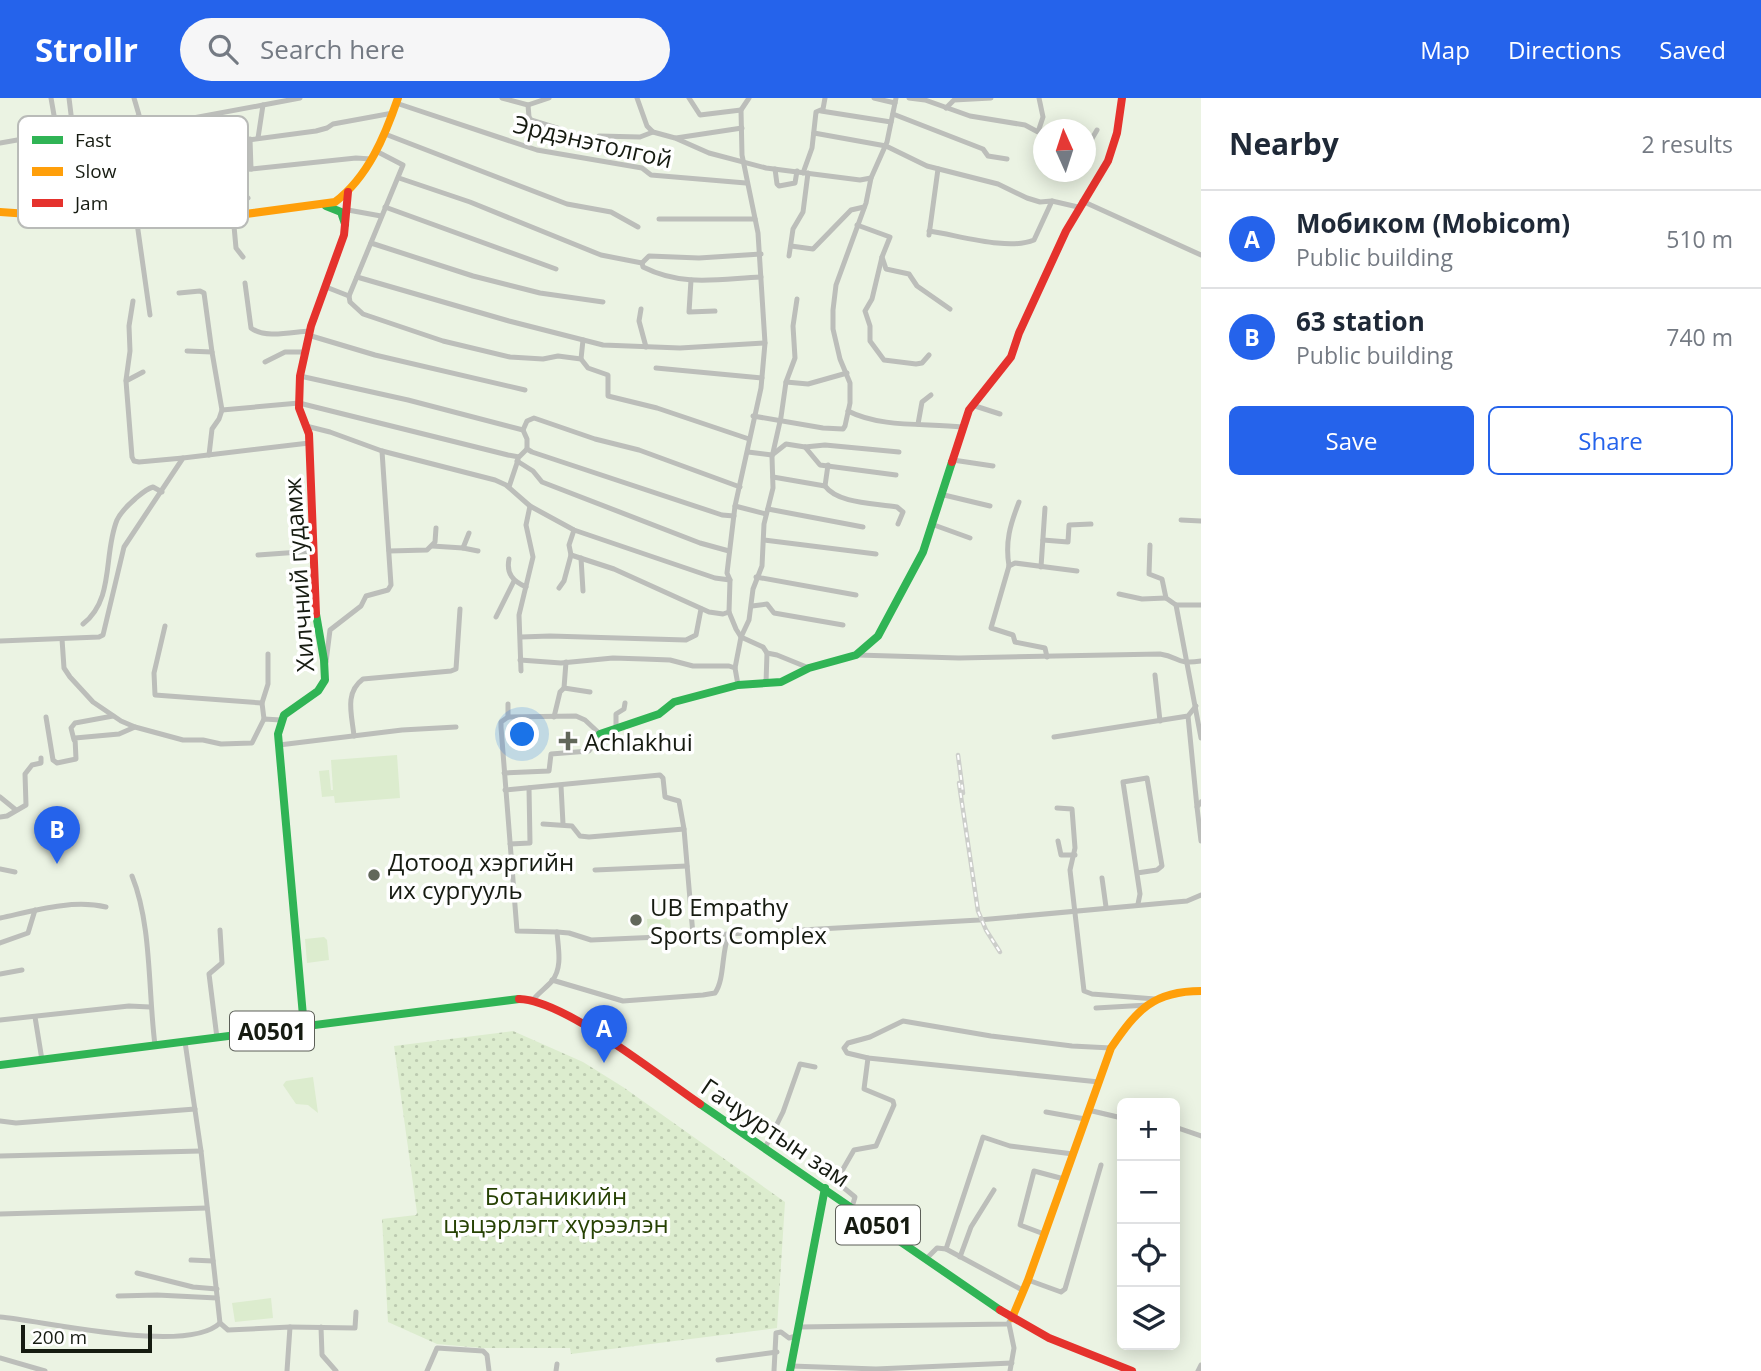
<!DOCTYPE html>
<html lang="en">
<head>
<meta charset="utf-8">
<style>
	:root { --surface:#fff; --page:#f6f6f7; --text:#1f2937; --muted:#747a83; --line:#e0e1e3; --accent:#2563eb }
	body { margin:0; font-family:"Open Sans",sans-serif; background:var(--page); color:var(--text) }
	.controls { position:absolute; right:21px; bottom:21px; display:grid; overflow:hidden; border-radius:10px; box-shadow:0 4px 18px #0003 }
	.controls button { width:63px; height:63px; display:grid; place-items:center; padding:0; border:0; border-bottom:2px solid var(--line); background:var(--surface); color:var(--text); font:35px sans-serif }
	.compass { position:absolute; left:1033px; top:21px; width:63px; height:63px; border-radius:50%; background:var(--surface); box-shadow:0 4px 18px #0003; rotate:357deg }
	.scale { position:absolute; left:21px; bottom:18px; width:131px; box-sizing:border-box; padding-left:7px; border:4px solid #161b11; border-top:0; font-size:19px; line-height:24px; white-space:nowrap; color:#161b11; -webkit-text-stroke:5px #fff; paint-order:stroke }
	.you { position:absolute; left:523px; top:637px; width:24px; height:24px; margin:-18px; border:5px solid #fff; border-radius:50%; background:#1a73e8; box-shadow:0 0 0 10px #1a73e833 }
	.badge { display:grid; place-items:center; width:46px; height:46px; border-radius:50%; background:var(--accent); color:#fff; font-size:23px; font-weight:700 }
	.pin { position:absolute; translate:-50% -58px; filter:drop-shadow(0 2px 4px #0008) }
	.pin::after { content:''; position:absolute; top:37px; width:24px; height:21px; background:inherit; clip-path:polygon(0 0,100% 0,50% 100%) }
	.list { margin:0; padding:0; list-style:none }
	h2 { display:flex; justify-content:space-between; align-items:center; height:91px; margin:0; padding:0 28px; font-size:30px }
	h2 small { font-size:23px; font-weight:400; color:var(--muted) }
	.list li { display:grid; grid-template-columns:46px 1fr auto; gap:21px; align-items:center; box-sizing:border-box; height:98px; padding:0 28px; border-top:2px solid var(--line) }
	.list b { display:block; font-size:26px; white-space:nowrap }
	.list p { margin:0; font-size:23px; white-space:nowrap; color:var(--muted) }
	.list em { font-size:23px; font-style:normal; color:var(--muted) }
	.actions { display:flex; gap:14px; padding:21px 28px }
	.actions a { flex:1; padding:16px 0; border:2px solid var(--accent); border-radius:10px; text-align:center; font-size:24px; color:var(--accent) }
	.actions .main { background:var(--accent); color:#fff }
	.icon { flex:none; width:38px; height:38px; fill:none; stroke:currentColor; stroke-width:2; stroke-linecap:round; stroke-linejoin:round }
	.map { position:relative; flex:none; width:1201px; height:1273px; overflow:hidden }
	header { display:flex; align-items:center; gap:42px; box-sizing:border-box; height:98px; padding:0 35px; background:var(--accent); color:#fff }
	header strong { font-size:33px }
	nav { display:flex; gap:38px; margin-inline-start:auto; font-size:24px }
	.search { width:490px; height:63px; background:var(--page); display:flex; align-items:center; gap:18px; box-sizing:border-box; padding:0 24px; border-radius:38px; color:var(--muted); font-size:26px }
	main { display:flex }
	aside { flex:1; background:var(--surface) }
	.map>svg:first-child { display:block }
</style>
</head>
<body>
<header>
<strong>Strollr</strong>
<div class="search"><svg class="icon" aria-label="search" viewBox="0 0 24 24"><circle cx="10" cy="10" r="6"/><path d="M15 15l6 6"/></svg>Search here</div>
<nav><a>Map</a><a>Directions</a><a>Saved</a></nav>
</header>
<main>
<div class="map">
<svg width="1201" height="1273" viewBox="0 0 1201 1273">
	<defs>
		<pattern id="garden-dots" width="8" height="8" patternUnits="userSpaceOnUse" patternTransform="scale(1.75)"><rect width="8" height="8" fill="#dcecce"/><path d="M2 2h.1M6 6h.1" fill="none" stroke="#bccab0" stroke-width="1.8" stroke-linecap="round"/></pattern>
	</defs>
	<rect width="100%" height="100%" fill="#ebf3e3"/>
	<g fill="#dcecce">
		<polygon points="397,657 400,700 335,705 334,698 322,699 319,673 329,672 331,692 333,692 331,662"/>
		<polygon points="670,820 671,833 648,835 647,821"/>
		<polygon points="324,839 327,842 329,862 307,865 305,841"/>
		<polygon points="313,979 318,1015 308,1007 296,1006 283,987 286,983"/>
		<polygon points="271,1200 273,1220 235,1224 232,1205"/>
	</g>
	<polygon fill="url(#garden-dots)" points="513,933 583,964 623,989 785,1104 777,1230 571,1256 570,1250 483,1250 437,1246 388,1224 382,1121 416,1117 417,1115 394,948"/>
	<g fill="none" stroke-linecap="round" stroke-linejoin="round">
		<g stroke="#bcbeba" stroke-width="5">
			<polyline points="51,0 58,40 75,47"/>
			<polyline points="69,0 79,82"/>
			<polyline points="502,0 528,7 549,0"/>
			<polyline points="637,0 647,28 653,34 675,40 709,55 766,70 860,82 871,80"/>
			<polyline points="689,0 700,17 741,12"/>
			<polyline points="749,0 741,12 742,57 758,135 765,245 761,290 735,408 727,475 730,482 729,514 736,531 741,539 763,549 767,555 777,557 809,570"/>
			<polyline points="874,0 895,5"/>
			<polyline points="909,0 925,2 970,18 1025,27 1038,34 1043,19 1039,0"/>
			<polyline points="396,5 537,52 642,70 651,77 746,85"/>
			<polyline points="528,7 529,19 531,22 560,31"/>
			<polyline points="946,10 954,2 991,0"/>
			<polyline points="821,13 891,24"/>
			<polyline points="893,16 983,51 988,58 1007,61"/>
			<polyline points="73,21 133,24 139,17 134,0"/>
			<polyline points="177,23 263,7"/>
			<polyline points="814,35 886,48 927,68 998,86 1027,100 1040,104 1052,103 1078,109"/>
			<polyline points="385,36 567,106 611,114 638,129"/>
			<polyline points="599,38 640,39 653,34"/>
			<polyline points="258,40 263,7 300,0"/>
			<polyline points="676,40 742,30"/>
			<polyline points="250,41 251,71"/>
			<polyline points="1086,44 1090,44 1097,32"/>
			<polyline points="0,45 40,38 57,30"/>
			<polyline points="775,71 777,86 779,88 795,85 797,73"/>
			<polyline points="803,75 812,50 816,14 823,11 825,0"/>
			<polyline points="113,80 114,60 316,33 327,30 333,26 393,15"/>
			<path d="M399,80L470,104L601,157L642,165L643,169C683,189 718,181 761,179"/>
			<polyline points="1082,103 1201,157"/>
			<polyline points="385,109 556,171"/>
			<polyline points="348,112 381,118"/>
			<polyline points="233,117 236,150 243,159"/>
			<polyline points="85,120 79,82 171,77 233,69 241,72 356,60 371,61"/>
			<polyline points="659,121 755,121"/>
			<polyline points="201,122 202,114 207,110 235,107 248,100"/>
			<polyline points="137,125 150,217"/>
			<polyline points="857,127 890,139 882,159 886,171 909,176 917,188 950,211"/>
			<path d="M929,133C958,137 1008,153 1034,142L1052,103"/>
			<polyline points="929,137 938,71"/>
			<polyline points="371,145 473,178 540,195 603,204"/>
			<polyline points="791,148 813,151 851,112 864,109"/>
			<polyline points="789,158 793,131 803,114 808,75"/>
			<polyline points="882,159 872,201 865,213 870,228 870,243 884,262 916,266 922,265 929,257"/>
			<polyline points="642,165 649,158 699,160 761,156"/>
			<polyline points="357,179 509,223 603,247 680,250 765,245"/>
			<polyline points="691,182 689,214 715,213"/>
			<path d="M245,185L251,230C265,241 292,234 309,233"/>
			<polyline points="326,189 349,198 350,204 363,216 443,243 510,259 543,261 558,258 581,261 588,270 608,277 608,298 657,310 749,341"/>
			<polyline points="179,195 200,193 204,195 212,254"/>
			<polyline points="349,198 403,67 376,53"/>
			<polyline points="641,211 639,223 646,249"/>
			<polyline points="308,237 375,257 525,292"/>
			<polyline points="187,253 212,254 222,312 299,305 508,357 519,359 527,351"/>
			<polyline points="581,261 583,242"/>
			<polyline points="265,264 285,254 305,254"/>
			<polyline points="656,270 762,280"/>
			<polyline points="143,274 126,283 132,359 134,363 139,364 183,360"/>
			<polyline points="300,278 408,302 523,332 527,341 527,351 532,354 722,417 734,418"/>
			<polyline points="126,282 130,253 129,228 133,203"/>
			<polyline points="786,284 808,286 847,275"/>
			<polyline points="972,307 1000,316"/>
			<path d="M848,313C881,330 926,325 962,329"/>
			<polyline points="753,318 823,330 843,331 845,328 850,305 850,285 840,261 833,231 833,212 836,187 866,105 871,80 887,44 896,0"/>
			<polyline points="918,326 922,304 931,297"/>
			<polyline points="306,328 330,334 382,353 495,382 506,387 530,408 574,432 715,480 730,482"/>
			<polyline points="523,332 527,323 534,320 595,341 639,352 740,389"/>
			<polyline points="805,349 820,367 896,377"/>
			<polyline points="748,354 772,357 786,346 805,349 825,347 899,354"/>
			<polyline points="209,357 212,331 219,321 222,312"/>
			<polyline points="953,362 993,368"/>
			<polyline points="517,363 533,373 542,384 700,445 729,453"/>
			<path d="M773,379L825,388C838,406 876,405 897,409L903,414L898,426"/>
			<polyline points="825,388 828,367"/>
			<polyline points="509,389 518,362"/>
			<polyline points="944,397 990,408"/>
			<polyline points="735,408 766,416"/>
			<polyline points="768,411 863,429"/>
			<polyline points="1181,422 1201,423"/>
			<polyline points="934,427 970,440"/>
			<polyline points="574,432 569,447 571,457 614,471 709,514 723,516 729,514"/>
			<polyline points="764,442 876,456"/>
			<polyline points="1043,442 1068,444 1069,427 1091,426"/>
			<polyline points="1150,447 1149,476 1162,481 1166,500 1176,507 1201,640"/>
			<polyline points="432,448 463,450 469,435"/>
			<polyline points="463,450 478,453"/>
			<polyline points="389,453 427,452 435,444 436,430"/>
			<polyline points="258,457 314,453"/>
			<polyline points="581,460 583,493"/>
			<path d="M509,461C506,476 513,483 526,489"/>
			<path d="M1009,468C1005,444 1010,427 1019,404"/>
			<polyline points="1041,469 1045,410"/>
			<polyline points="756,479 856,497"/>
			<polyline points="559,490 564,483 571,457"/>
			<polyline points="1119,496 1142,501 1166,500"/>
			<polyline points="1176,507 1201,507"/>
			<polyline points="752,508 767,506 774,515 843,527"/>
			<polyline points="496,519 514,483"/>
			<path d="M83,526C115,501 103,456 117,422C121,414 128,407 135,401C141,396 146,391 153,389L162,394"/>
			<polyline points="165,528 154,575 155,597 262,605"/>
			<polyline points="521,539 550,538 686,542 696,537 701,511"/>
			<polyline points="62,541 64,570 70,579 93,604 121,623 135,629 183,642 203,642 221,646 252,645 264,621 281,622"/>
			<polyline points="0,543 99,539 103,537 124,449 183,360 309,345"/>
			<path d="M857,557L959,560L1160,556C1180,559 1176,567 1201,563"/>
			<polyline points="1047,559 1045,550 1015,544 1013,537 991,530 1009,468 1015,465 1077,473"/>
			<polyline points="520,562 561,565 613,560 644,561 670,562 693,568 729,568 735,570 738,587"/>
			<polyline points="326,564 330,532 361,508 366,498 388,492 391,487 382,353"/>
			<polyline points="735,570 741,539 749,522 753,491 762,468 764,426 773,390 772,359 781,319 786,284 795,260 793,228 797,201"/>
			<polyline points="521,573 519,517 533,459 526,427 530,408"/>
			<polyline points="1155,577 1160,623"/>
			<polyline points="766,585 767,555"/>
			<polyline points="564,590 590,594"/>
			<polyline points="1188,618 1197,709"/>
			<polyline points="46,619 53,662 57,665 76,661 75,640 119,636 135,629"/>
			<path d="M508,619L501,624V629L517,833L557,834C558,850 563,869 552,883C546,890 538,895 532,903"/>
			<polyline points="554,619 560,594 564,590 566,564"/>
			<polyline points="264,621 262,605 268,586 268,556"/>
			<polyline points="616,631 616,616 624,611 625,605"/>
			<path d="M354,638C352,617 344,595 363,581L451,573L456,571L460,511"/>
			<polyline points="1054,639 1188,618 1196,608"/>
			<polyline points="74,642 71,630 75,625 113,618"/>
			<polyline points="279,647 402,632 456,629"/>
			<polyline points="504,675 549,673 551,656 589,653 600,636 585,622 576,618 508,619 508,606"/>
			<polyline points="561,688 563,726"/>
			<polyline points="505,692 660,677 663,680 665,699 679,703 684,731 693,837"/>
			<polyline points="0,699 16,712"/>
			<polyline points="1201,704 1197,709 1201,743"/>
			<polyline points="1057,710 1072,711 1075,750 1070,772 1084,893 1092,896 1155,901"/>
			<polyline points="0,719 7,718 26,707 25,676 32,667 41,665 41,660"/>
			<polyline points="543,726 572,728 580,738 589,739 684,731"/>
			<polyline points="1058,743 1061,757 1075,757"/>
			<polyline points="510,746 530,745 529,690"/>
			<polyline points="0,771 15,774"/>
			<polyline points="595,772 687,768"/>
			<polyline points="1137,775 1157,772 1162,768 1147,680 1123,684 1140,796 1138,806"/>
			<path d="M132,778C152,827 148,894 155,947"/>
			<polyline points="1102,780 1106,809"/>
			<path d="M0,820C33,813 72,801 106,809"/>
			<polyline points="557,834 569,835 591,842 729,836"/>
			<polyline points="0,845 28,835 35,812"/>
			<polyline points="0,876 22,872"/>
			<path d="M552,882L623,903L703,897L715,895C725,881 721,854 729,836L979,822L1187,803L1201,797"/>
			<polyline points="1096,910 1148,907"/>
			<polyline points="35,919 42,962"/>
			<polyline points="0,922 129,908 150,909"/>
			<polyline points="217,940 209,876 222,865 220,832"/>
			<polyline points="185,944 201,1053 220,1225 228,1232 290,1229 287,1273"/>
			<polyline points="1099,984 868,960 847,955 844,950 848,945 870,939 903,923 991,938 1072,948 1111,950"/>
			<polyline points="1088,1012 1122,1020"/>
			<polyline points="1046,1014 1085,1021"/>
			<polyline points="0,1023 16,1025 195,1011"/>
			<polyline points="1175,1029 1201,1038"/>
			<polyline points="765,1050 783,1014 800,966 815,969"/>
			<polyline points="0,1058 201,1053"/>
			<polyline points="852,1109 855,1099 838,1085 839,1078 854,1052 876,1048 894,1007 893,1003 864,991 868,960"/>
			<polyline points="0,1116 207,1110"/>
			<polyline points="1044,1136 1020,1127 1034,1073 1064,1081"/>
			<polyline points="946,1151 983,1039 1010,1048 1073,1056"/>
			<polyline points="960,1159 971,1129 994,1092"/>
			<polyline points="926,1161 937,1150 946,1151 1024,1193"/>
			<polyline points="191,1162 213,1163"/>
			<polyline points="137,1175 193,1189 217,1191"/>
			<polyline points="1028,1182 1061,1194 1065,1191 1101,1067"/>
			<polyline points="118,1198 157,1197 217,1200"/>
			<path d="M0,1219C46,1223 187,1257 220,1225"/>
			<polyline points="1009,1226 1014,1250 1010,1273"/>
			<polyline points="290,1229 355,1230 356,1214"/>
			<polyline points="321,1229 322,1257 336,1273"/>
			<polyline points="798,1229 1008,1226 1011,1220"/>
			<polyline points="0,1260 45,1273"/>
			<polyline points="718,1262 777,1254"/>
			<polyline points="791,1268 876,1271 1012,1265"/>
			<polyline points="427,1273 437,1250 483,1253 487,1257 489,1273"/>
			<polyline points="556,1273 557,1266"/>
			<polyline points="774,1273 776,1235 781,1234 789,1240 796,1238"/>
			<polyline points="1198,1273 1201,1267"/>
		</g>
		<g stroke="#30b455" stroke-width="8">
			<polyline points="326,108 341,114 345,126"/>
			<polyline points="600,636 659,616 674,604 738,587 781,584 809,570 856,557 878,538 923,454 952,364"/>
			<polyline points="304,929 278,636 284,617 318,593 325,582 324,562 316,516"/>
			<polyline points="0,967 519,901"/>
			<polyline points="700,1006 1000,1212"/>
			<polyline points="790,1273 825,1090"/>
		</g>
		<g stroke="#ff9f0a" stroke-width="8">
			<path d="M0,114L157,125L201,122L335,104C368,79 385,38 398,0"/>
			<path d="M1012,1220L1028,1182L1111,950C1137,912 1153,893 1201,893"/>
		</g>
		<g stroke="#e5322d" stroke-width="8">
			<polyline points="952,364 969,312 1011,259 1019,235 1066,133 1108,63 1117,35 1122,0"/>
			<polyline points="316,516 309,336 299,310 300,278 311,228 344,137 348,94"/>
			<path d="M519,901C565,902 660,979 700,1006"/>
			<polyline points="1000,1212 1049,1240 1132,1273"/>
		</g>
		<defs>
			<g id="rail">
				<polyline points="958,657 963,695"/>
				<polyline points="959,685 978,813 986,832 1000,854"/>
			</g>
		</defs>
		<use href="#rail" stroke="#ccceca" stroke-width="4.5"/>
		<use href="#rail" stroke="#fff" stroke-width="2" stroke-dasharray="5" stroke-linecap="butt"/>
	</g>
	<g fill="#61675a" stroke="#fff" stroke-width="2.5">
		<path d="M564.5 632.5h7v7h7v7h-7v7h-7v-7h-7v-7h7z"/>
		<circle cx="374" cy="777" r="7"/>
		<circle cx="636" cy="822" r="7"/>
	</g>
	<g text-anchor="middle" dominant-baseline="central" stroke-width="7" stroke-linejoin="round" paint-order="stroke">
		<g fill="#fff" stroke="#5c5f58" stroke-width="2">
			<rect x="230" y="913.5" width="84" height="39" rx="5"/>
			<rect x="836" y="1107.5" width="84" height="39" rx="5"/>
		</g>
		<g font-size="23" font-weight="bold" fill="#161b11">
			<text x="272" y="933">A0501</text>
			<text x="878" y="1127">A0501</text>
		</g>
		<g font-size="24" fill="#161b11" stroke="#fff">
			<text transform="translate(593 43) rotate(13)">Эрдэнэтолгой</text>
			<text transform="translate(298 477) rotate(-94)">Хилчний гудамж</text>
			<text transform="translate(776 1034) rotate(34)">Гачууртын зам</text>
		</g>
		<g font-size="24" fill="#161b11" stroke="#fff" text-anchor="start">
			<text x="584" y="643">Achlakhui</text>
			<text x="388" y="763">Дотоод хэргийн<tspan x="388" dy="28">их сургууль</tspan></text>
			<text x="650" y="808">UB Empathy<tspan x="650" dy="28">Sports Complex</tspan></text>
		</g>
		<g font-size="24" fill="#274204" stroke="#fff">
			<text x="556" y="1097">Ботаникийн<tspan x="556" dy="28">цэцэрлэгт хүрээлэн</tspan></text>
		</g>
	</g>
	<rect x="18" y="18" width="230" height="112" rx="10" fill="#fff" stroke="#b9bbb8" stroke-width="2"/>
	<rect x="32" y="38" width="31" height="8" fill="#30b455"/>
	<rect x="32" y="69" width="31" height="9" fill="#ff9f0a"/>
	<rect x="32" y="101" width="31" height="8" fill="#e5322d"/>
	<g font-size="19" fill="#161b11">
		<text x="75" y="49">Fast</text>
		<text x="75" y="80">Slow</text>
		<text x="75" y="112">Jam</text>
	</g>
</svg>
<div class="controls">
<button>+</button>
<button>−</button>
<button><svg class="icon" aria-label="locate" viewBox="0 0 24 24"><circle cx="12" cy="12" r="6"/><path d="M12 2v4M12 18v4M2 12h4M18 12h4"/></svg></button>
<button><svg class="icon" aria-label="layers" viewBox="0 0 24 24"><path d="M12 4l9 5-9 5-9-5zM3 14l9 5 9-5"/></svg></button>
</div>
<svg class="compass" viewBox="-18 -18 36 36"><path d="M0-13l5 13h-10z" fill="#e53935"/><path d="M0 13l5-13h-10z" fill="#747a83"/></svg>
<div class="scale">200 m</div>
<div class="you"></div>
<div class="pin badge" style="left:604px;top:965px">A</div>
<div class="pin badge" style="left:57px;top:766px">B</div>
</div>
<aside>
<h2>Nearby<small>2 results</small></h2>
<ul class="list">
<li><span class="badge">A</span><div><b>Мобиком (Mobicom)</b><p>Public building</p></div><em>510 m</em></li>
<li><span class="badge">B</span><div><b>63 station</b><p>Public building</p></div><em>740 m</em></li>
</ul>
<div class="actions"><a class="main">Save</a><a>Share</a></div>
</aside>
</main>
</body>
</html>
